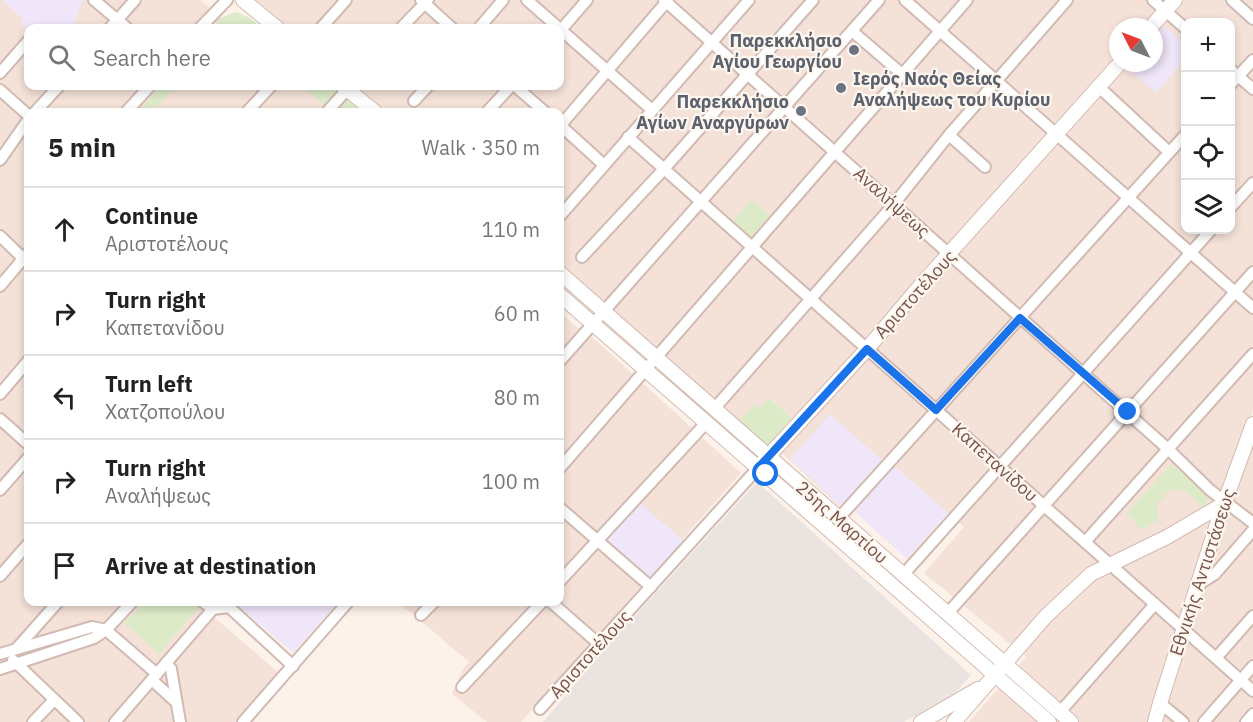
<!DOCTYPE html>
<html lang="en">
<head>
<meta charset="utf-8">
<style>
	:root { --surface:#fff; --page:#f6f6f6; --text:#222; --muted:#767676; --line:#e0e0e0 }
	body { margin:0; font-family:"IBM Plex Sans",sans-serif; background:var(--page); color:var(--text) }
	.controls { position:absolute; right:18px; top:18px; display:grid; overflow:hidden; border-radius:12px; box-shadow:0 3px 9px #0003 }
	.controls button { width:54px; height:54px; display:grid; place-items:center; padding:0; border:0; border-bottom:2px solid var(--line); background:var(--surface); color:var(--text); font:30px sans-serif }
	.compass { position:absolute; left:1109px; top:18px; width:54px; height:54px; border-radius:50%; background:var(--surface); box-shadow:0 3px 9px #0003; rotate:312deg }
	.stop { position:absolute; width:18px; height:18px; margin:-14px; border:4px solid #1a73e8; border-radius:50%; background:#fff }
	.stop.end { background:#1a73e8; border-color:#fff; box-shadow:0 2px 6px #0008 }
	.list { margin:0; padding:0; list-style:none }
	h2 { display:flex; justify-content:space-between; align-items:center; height:78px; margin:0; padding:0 24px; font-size:26px }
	h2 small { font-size:20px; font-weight:400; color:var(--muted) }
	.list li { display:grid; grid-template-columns:39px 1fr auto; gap:18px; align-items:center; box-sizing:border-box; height:84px; padding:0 24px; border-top:2px solid var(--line) }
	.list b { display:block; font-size:22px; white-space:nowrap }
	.list p { margin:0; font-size:20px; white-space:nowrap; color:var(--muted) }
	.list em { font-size:20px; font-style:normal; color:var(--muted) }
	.icon { flex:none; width:33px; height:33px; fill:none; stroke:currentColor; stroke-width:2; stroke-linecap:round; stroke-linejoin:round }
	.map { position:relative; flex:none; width:1253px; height:722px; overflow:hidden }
	.search { position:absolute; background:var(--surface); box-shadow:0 3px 9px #0003; left:24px; top:24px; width:540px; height:66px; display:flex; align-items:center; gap:15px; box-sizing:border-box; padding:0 21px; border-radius:12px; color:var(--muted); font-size:22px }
	.panel { position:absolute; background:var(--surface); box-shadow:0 3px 9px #0003; left:24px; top:108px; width:540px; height:498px; border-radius:12px }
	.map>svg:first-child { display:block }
</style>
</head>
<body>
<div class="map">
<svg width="1253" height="722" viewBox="0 0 1253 722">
	<rect width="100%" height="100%" fill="#fcf2ea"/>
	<g fill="#f4e2d8" fill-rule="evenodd">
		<polygon points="0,0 200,0 234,28 28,28 28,86 301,86 332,112 28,112 28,602 204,602 201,606 279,673 235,722 0,722"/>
		<polygon points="256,0 740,0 560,207 560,112 385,112 354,86 560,86 560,28 289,28"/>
		<path d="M757,0H1253V410L1147,722H969L1026,657L924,573L964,527L884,457L839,506L782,453L805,429L769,398L760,409L755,404L737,423L560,266V223ZM1186,22H1230V230H1186ZM1118,27H1154V63H1118Z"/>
		<polygon points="560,312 579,329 560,351"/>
		<polygon points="589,334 741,473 521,722 487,722 452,694 462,671 469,662 398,602 560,602 560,368"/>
		<polygon points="1253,440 1253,722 1159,722 1238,483"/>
	</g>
	<polygon fill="#ebe3df" points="757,482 971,675 956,692 904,722 543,722 620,632"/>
	<g fill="#efe6f9">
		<polygon points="2,0 84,0 72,28 28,28 28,37 21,17"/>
		<polygon points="1165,26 1185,45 1185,59 1156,93 1127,68 1132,63 1154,63 1154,39"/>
		<polygon points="830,414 885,463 844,509 790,459"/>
		<polygon points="894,466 948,513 907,559 854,511"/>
		<polygon points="639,502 685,542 650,581 604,541"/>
		<polygon points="234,602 338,602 293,653"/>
	</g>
	<g fill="#dceac8">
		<polygon points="235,12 248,17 262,28 234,28 229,25 225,28 212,28 221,18"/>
		<polygon points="161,86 176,86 152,112 137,112"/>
		<polygon points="301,86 330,86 362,112 332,112"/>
		<polygon points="752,199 770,215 750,238 732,222"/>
		<polygon points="661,369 757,454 754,455 659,373"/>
		<polygon points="769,398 792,418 766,448 737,423 754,404 760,408"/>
		<polygon points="1171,464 1210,497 1204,509 1183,488 1177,492 1172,488 1164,495 1166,497 1157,504 1158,520 1141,530 1127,513"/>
		<polygon points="773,468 993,662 991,663 771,470"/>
		<polygon points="146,602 195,602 200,606 159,654 124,623"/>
	</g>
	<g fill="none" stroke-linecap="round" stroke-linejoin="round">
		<defs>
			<g id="street">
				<polyline points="94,0 127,28"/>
				<polyline points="421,0 452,28"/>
				<polyline points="527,0 652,110"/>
				<polyline points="664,0 1168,449 1210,490 1253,523"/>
				<polyline points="905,0 1253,308"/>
				<polyline points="1153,0 1186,29"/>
				<polyline points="1232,0 1253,19"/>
				<polyline points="110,28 135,0"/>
				<polyline points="200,28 227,0"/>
				<polyline points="321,28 346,0"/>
				<polyline points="401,28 428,0"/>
				<polyline points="479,28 503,0"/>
				<polyline points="560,31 587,0"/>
				<polyline points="852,31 902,74"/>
				<polyline points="1230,69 1253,89"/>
				<polyline points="0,73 28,41"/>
				<polyline points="1230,85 1253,60"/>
				<polyline points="515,86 545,112"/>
				<polyline points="1099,87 1169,152"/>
				<polyline points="0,90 28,115"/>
				<polyline points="414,101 428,86"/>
				<polyline points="35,112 59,86"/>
				<polyline points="126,112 150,86"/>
				<polyline points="247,112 271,86"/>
				<polyline points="327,112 350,86"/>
				<polyline points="487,112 511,86"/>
				<polyline points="560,125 604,165"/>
				<polyline points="560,126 668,0"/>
				<polyline points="949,135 985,167"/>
				<polyline points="628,137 1253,691"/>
				<polyline points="0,160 28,120"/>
				<polyline points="1230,208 1253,183"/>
				<polyline points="560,216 749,0"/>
				<polyline points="0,236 28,263"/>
				<polyline points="582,257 664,169 813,0"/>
				<polyline points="0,286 28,253"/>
				<polyline points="560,361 879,0"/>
				<polyline points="0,394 28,361"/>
				<polyline points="714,409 894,204 949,135 1067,0"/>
				<polyline points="0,419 28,444"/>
				<polyline points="560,468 967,0"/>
				<polyline points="0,490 28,458"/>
				<polyline points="560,508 651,587"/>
				<polyline points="838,519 1186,134"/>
				<polyline points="1085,542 1253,354"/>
				<polyline points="903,575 1211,230"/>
				<polyline points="0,576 28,544"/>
				<polyline points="560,581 706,423"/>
				<polyline points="1199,584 1215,574 1253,530"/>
				<polyline points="203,602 213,609 229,607 293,666"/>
				<polyline points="551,602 599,644"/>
				<polyline points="947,614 1253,272"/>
				<polyline points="421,615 434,602"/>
				<polyline points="17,648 58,602"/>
				<polyline points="0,654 92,627 106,630 157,674"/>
				<polyline points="1216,658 1253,616"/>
				<polyline points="13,660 78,722"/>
				<polyline points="166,663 171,669 180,722"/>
				<polyline points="0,669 94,638 106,630 132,602"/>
				<polyline points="152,680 176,702"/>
				<polyline points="462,687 542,602"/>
				<polyline points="1160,703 1183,722"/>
				<polyline points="540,709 758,468"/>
				<polyline points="1060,712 1155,604"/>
				<polyline points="33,722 54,700"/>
				<polyline points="115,722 219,602"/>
				<polyline points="243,722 348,602"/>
				<polyline points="1204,722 1253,666"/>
				<polyline points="1246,722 1253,714"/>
			</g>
			<g id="secondary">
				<polyline points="243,0 277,28"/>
				<polyline points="1151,27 1175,0"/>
				<polyline points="343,86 375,112"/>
				<polyline points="560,273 1071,722"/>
				<polyline points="560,295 1049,722"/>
				<polyline points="763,462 867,349 920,286 1120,63"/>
				<polyline points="921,722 978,689"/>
				<polyline points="954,722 1046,616 1091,574 1167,537 1225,503"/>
				<polyline points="1155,722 1160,703 1218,521 1253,424"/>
			</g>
		</defs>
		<use href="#street" stroke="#d1bab2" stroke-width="14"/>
		<use href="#secondary" stroke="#d4b9af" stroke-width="16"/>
		<use href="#street" stroke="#fff" stroke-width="10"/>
		<use href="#secondary" stroke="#fff" stroke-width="14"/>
	</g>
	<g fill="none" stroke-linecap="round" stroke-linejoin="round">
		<polyline stroke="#1a73e8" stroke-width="8" points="766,474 758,468 867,349 936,410 1020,318 1128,412"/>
	</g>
	<g fill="#6b7280" stroke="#fef7f0" stroke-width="2">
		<circle cx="854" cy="50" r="6"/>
		<circle cx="841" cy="88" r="6"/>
		<circle cx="801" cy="111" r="6"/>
	</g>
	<g text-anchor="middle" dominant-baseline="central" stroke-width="4.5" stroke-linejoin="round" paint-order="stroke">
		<g font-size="18" font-weight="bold" fill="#5b616d" stroke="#fef7f0" text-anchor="end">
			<text x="842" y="40">Παρεκκλήσιο<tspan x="842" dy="21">Αγίου Γεωργίου</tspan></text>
			<text x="853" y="78" text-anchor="start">Ιερός Ναός Θείας<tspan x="853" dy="21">Αναλήψεως του Κυρίου</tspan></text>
			<text x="789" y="101">Παρεκκλήσιο<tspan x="789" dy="21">Αγίων Αναργύρων</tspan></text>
		</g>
		<g font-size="18" fill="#77554d" stroke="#fef7f0">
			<text transform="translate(892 202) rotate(42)">Αναλήψεως</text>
			<text transform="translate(915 294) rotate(-48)">Αριστοτέλους</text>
			<text transform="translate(995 462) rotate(42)">Καπετανίδου</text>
			<text transform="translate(842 522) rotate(41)">25ης Μαρτίου</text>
			<text transform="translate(1202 572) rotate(-72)">Εθνικής Αντιστάσεως</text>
			<text transform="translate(590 654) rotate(-48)">Αριστοτέλους</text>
		</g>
	</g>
</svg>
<div class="controls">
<button>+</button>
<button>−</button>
<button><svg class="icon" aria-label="locate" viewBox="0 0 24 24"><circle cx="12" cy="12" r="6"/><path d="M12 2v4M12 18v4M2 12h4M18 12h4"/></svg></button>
<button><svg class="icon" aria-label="layers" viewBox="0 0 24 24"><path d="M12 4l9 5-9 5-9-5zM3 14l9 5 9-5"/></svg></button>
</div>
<svg class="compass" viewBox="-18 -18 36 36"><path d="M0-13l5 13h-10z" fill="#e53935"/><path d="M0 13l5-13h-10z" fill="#767676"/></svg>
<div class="stop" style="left:766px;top:474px"></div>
<div class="stop end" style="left:1128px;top:412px"></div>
<div class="search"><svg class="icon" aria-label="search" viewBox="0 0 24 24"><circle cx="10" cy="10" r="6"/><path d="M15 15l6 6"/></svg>Search here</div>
<section class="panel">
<h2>5 min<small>Walk · 350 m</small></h2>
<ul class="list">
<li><svg class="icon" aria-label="ahead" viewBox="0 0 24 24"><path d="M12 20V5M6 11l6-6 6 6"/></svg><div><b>Continue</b><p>Αριστοτέλους</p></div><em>110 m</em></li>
<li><svg class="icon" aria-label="right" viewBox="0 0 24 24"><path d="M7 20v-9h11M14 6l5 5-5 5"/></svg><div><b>Turn right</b><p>Καπετανίδου</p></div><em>60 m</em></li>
<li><svg class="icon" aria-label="left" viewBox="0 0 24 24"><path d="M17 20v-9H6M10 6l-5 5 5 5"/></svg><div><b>Turn left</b><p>Χατζοπούλου</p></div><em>80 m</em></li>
<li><svg class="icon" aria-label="right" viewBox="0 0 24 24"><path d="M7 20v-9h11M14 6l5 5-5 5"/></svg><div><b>Turn right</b><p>Αναλήψεως</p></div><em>100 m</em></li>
<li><svg class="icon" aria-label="arrive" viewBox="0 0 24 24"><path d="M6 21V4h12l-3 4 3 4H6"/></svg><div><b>Arrive at destination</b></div></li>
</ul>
</section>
</div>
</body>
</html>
